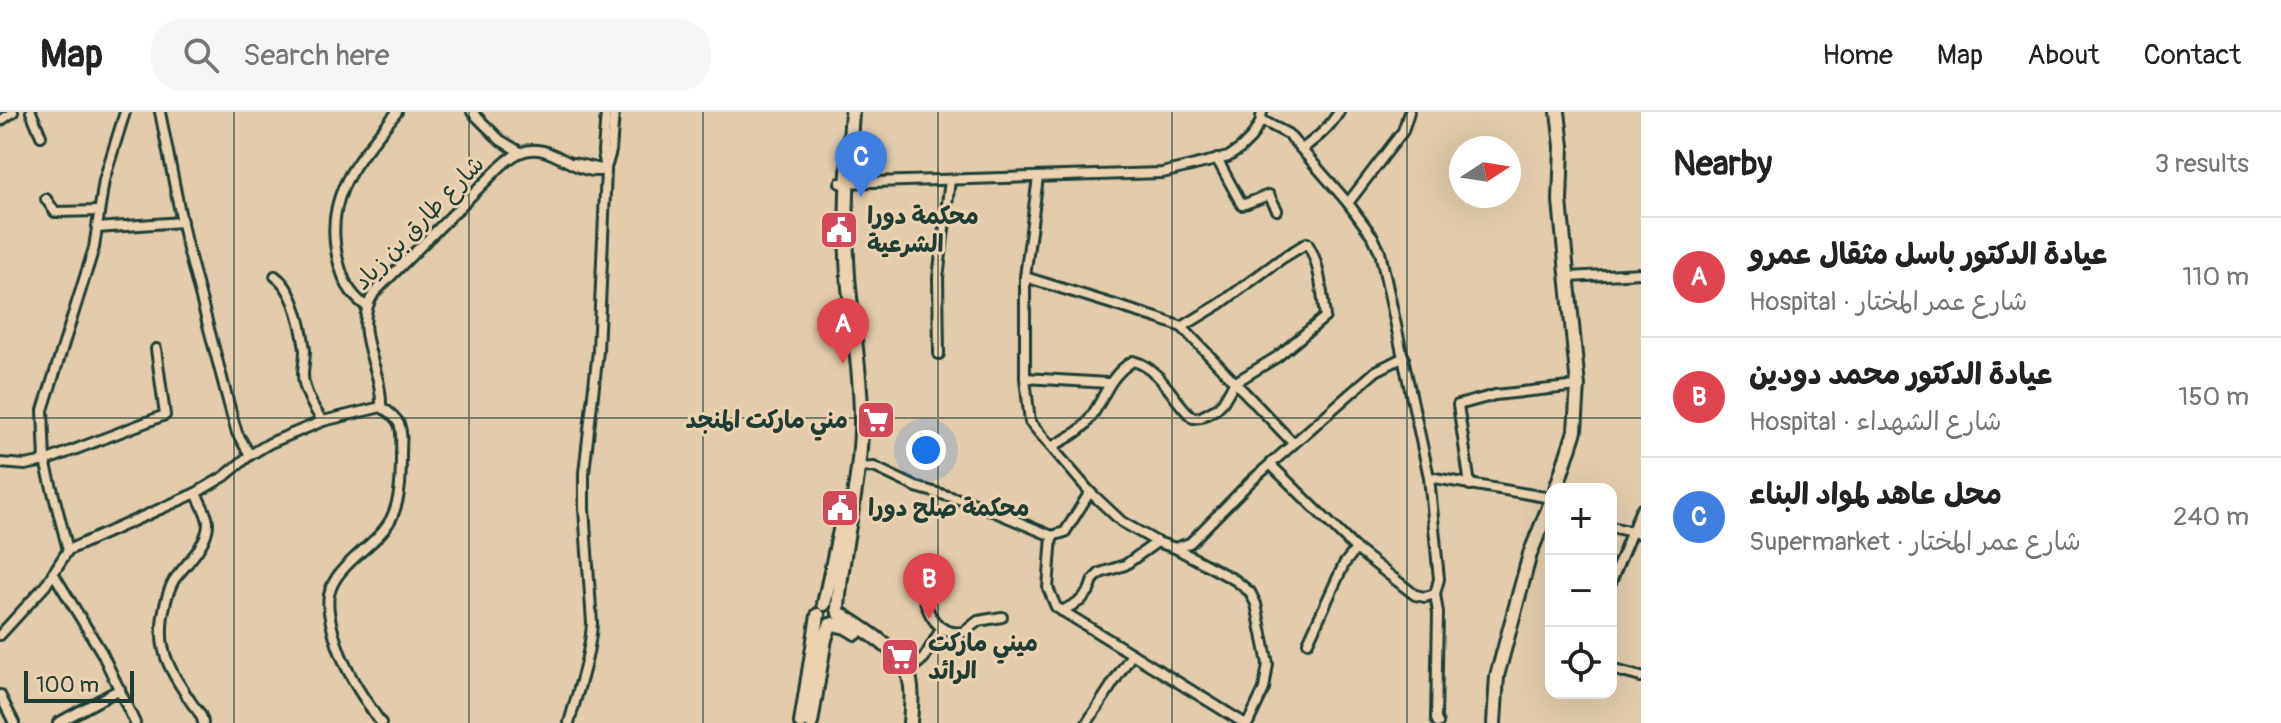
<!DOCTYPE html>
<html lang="en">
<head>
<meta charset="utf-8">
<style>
	:root { --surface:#fff; --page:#f6f6f6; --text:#222; --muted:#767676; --line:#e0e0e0; --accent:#d1495b }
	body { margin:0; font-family:Pangolin,"Playpen Sans Arabic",sans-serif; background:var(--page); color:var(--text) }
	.controls { position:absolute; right:24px; bottom:24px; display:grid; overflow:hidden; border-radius:16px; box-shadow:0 8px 32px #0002 }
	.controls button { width:72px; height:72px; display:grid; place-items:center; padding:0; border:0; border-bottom:2px solid var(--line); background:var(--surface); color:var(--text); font:40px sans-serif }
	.compass { position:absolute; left:1449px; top:24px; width:72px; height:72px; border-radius:50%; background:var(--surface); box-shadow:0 8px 32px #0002; rotate:78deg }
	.scale { position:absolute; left:24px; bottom:20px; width:110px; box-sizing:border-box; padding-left:8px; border:4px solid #1f3d34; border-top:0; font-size:22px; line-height:28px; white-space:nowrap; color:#1f3d34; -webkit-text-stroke:6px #ead2b2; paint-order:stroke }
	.you { position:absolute; left:926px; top:338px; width:28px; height:28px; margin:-20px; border:6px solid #fff; border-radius:50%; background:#1a73e8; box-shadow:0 0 0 12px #1a73e833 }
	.badge { display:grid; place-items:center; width:52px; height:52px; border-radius:50%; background:var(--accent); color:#fff; font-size:26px; font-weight:700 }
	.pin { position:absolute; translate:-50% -66px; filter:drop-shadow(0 2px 4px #0008) }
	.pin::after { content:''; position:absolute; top:42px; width:28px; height:24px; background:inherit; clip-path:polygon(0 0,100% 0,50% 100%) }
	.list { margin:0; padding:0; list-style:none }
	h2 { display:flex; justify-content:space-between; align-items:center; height:104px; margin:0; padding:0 32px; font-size:34px }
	h2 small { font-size:26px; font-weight:400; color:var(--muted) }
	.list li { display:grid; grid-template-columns:52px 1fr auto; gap:24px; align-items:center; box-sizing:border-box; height:120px; padding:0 32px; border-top:2px solid var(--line) }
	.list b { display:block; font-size:30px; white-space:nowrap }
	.list p { margin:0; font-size:26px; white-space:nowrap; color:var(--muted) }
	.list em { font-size:26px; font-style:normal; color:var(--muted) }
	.icon { flex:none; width:44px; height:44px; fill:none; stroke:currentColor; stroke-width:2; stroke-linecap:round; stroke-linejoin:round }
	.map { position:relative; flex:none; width:1641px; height:611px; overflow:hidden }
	header { display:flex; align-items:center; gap:48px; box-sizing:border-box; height:112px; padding:0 40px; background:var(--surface); border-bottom:2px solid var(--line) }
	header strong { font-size:38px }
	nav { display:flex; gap:44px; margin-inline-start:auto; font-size:28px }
	.search { width:560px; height:72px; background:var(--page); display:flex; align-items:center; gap:20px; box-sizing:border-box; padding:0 28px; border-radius:32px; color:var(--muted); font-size:30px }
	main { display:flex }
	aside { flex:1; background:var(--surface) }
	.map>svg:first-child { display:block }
</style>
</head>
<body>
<header>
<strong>Map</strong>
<div class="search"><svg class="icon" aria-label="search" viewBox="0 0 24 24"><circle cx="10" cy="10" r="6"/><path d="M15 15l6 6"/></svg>Search here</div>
<nav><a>Home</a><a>Map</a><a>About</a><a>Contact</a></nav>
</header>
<main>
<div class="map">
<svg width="1641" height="611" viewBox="0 0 1641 611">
	<rect width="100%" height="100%" fill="#e2ccad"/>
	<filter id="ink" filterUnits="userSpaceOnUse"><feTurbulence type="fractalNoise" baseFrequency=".0125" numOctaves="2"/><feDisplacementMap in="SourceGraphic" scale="16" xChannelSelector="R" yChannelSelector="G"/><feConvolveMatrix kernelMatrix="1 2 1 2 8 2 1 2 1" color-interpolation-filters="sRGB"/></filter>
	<g filter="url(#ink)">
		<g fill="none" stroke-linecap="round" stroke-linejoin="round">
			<defs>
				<g id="street">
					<polyline points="31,0 41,24"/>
					<polyline points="160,0 185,126 232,304 237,321 250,343"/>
					<polyline points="472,0 500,28 520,40"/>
					<polyline points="1261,8 1288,22 1348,91 1373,125 1380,140 1429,365 1439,467 1435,482 1425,485 1415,483 1356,437 1271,353"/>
					<polyline points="0,9 13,0"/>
					<path d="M1302,37C1317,26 1329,16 1339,0"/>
					<polyline points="1217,47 1242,93 1269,83 1277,98"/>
					<polyline points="573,51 606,58"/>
					<polyline points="607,53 611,39 614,0"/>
					<polyline points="1038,65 1025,165 1157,206 1182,215 1293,331"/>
					<polyline points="840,71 1162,61 1228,45 1240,37 1251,26 1260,11 1262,0"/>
					<polyline points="46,87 55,100 99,99"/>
					<polyline points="1348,91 1403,19 1409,0"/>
					<polyline points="97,116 182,110"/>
					<path d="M275,164C295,178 302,215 305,238C305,247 303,255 303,263C303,277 314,298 323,309"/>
					<polyline points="1025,165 1025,266 1030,310 1090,380 1122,410 1157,430 1175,436 1190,431 1250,370 1376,259 1404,245"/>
					<polyline points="1569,165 1641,161"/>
					<path d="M366,194C349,182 343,168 338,148C322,82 359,48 397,0"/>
					<polyline points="939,242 938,166 950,68"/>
					<polyline points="1025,266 1108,271"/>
					<path d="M381,295C403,308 402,316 401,341C401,364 401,387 391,407C376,435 335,452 329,483C327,495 330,507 333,519C343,556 359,580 381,611"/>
					<path d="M1053,334C1064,328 1075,323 1084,314C1104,292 1105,266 1133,249C1162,257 1172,288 1193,306L1201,305L1216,297L1223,290L1234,271L1277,245L1325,205C1322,181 1320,151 1307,131L1281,147L1220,192L1182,215"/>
					<polyline points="0,351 25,353 45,349 165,303 156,237"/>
					<polyline points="858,356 874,355 916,375 976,392 1052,424 1065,420 1090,380"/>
					<polyline points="1429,365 1551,386"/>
					<polyline points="1470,373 1458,293 1495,283 1578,274"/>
					<path d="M196,381C200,390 207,401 208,410C209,431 185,453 174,468C167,480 162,503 162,516C160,546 176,567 191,590C196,598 202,601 203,611"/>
					<polyline points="1611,415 1641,422"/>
					<polyline points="1052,424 1048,476 1056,495 1244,611"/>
					<polyline points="1175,436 1235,468 1250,480 1256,492 1268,552 1264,577 1248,611"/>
					<polyline points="68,438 45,349 43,298 94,136 104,68 125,0"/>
					<polyline points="53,461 102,541 135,611"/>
					<polyline points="1611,470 1641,397"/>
					<path d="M931,475L923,478C926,502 938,524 964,520L978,509L1002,505"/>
					<polyline points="1435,482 1438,501 1436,607 1438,611"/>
					<polyline points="1062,499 1080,489 1089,479 1093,468 1100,461 1125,453 1157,430"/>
					<path d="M0,523L45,474L68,438L196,381L225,364L250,343L270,331L323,309L381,295C383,255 350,219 374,181L501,54C507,49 514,42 522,40C551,28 575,66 606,58"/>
					<polyline points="1308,530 1344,452 1356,437"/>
					<polyline points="1611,557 1641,565"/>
					<polyline points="908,560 924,546 941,517"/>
					<polyline points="0,583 14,611"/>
					<polyline points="58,611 120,577"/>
					<path d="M569,611C578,578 590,545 592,511L584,397V361L598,239L606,58L603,40L606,0"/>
					<polyline points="1087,611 1132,542"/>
				</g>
				<g id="secondary">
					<polyline points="1556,377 1575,319 1578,274 1560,89 1562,34 1558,0"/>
					<polyline points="824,492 842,409"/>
					<path d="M838,497C841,436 860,377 861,316C862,265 852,215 848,164C844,110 848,55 852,0"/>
					<path d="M839,501C859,514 898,537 907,559C914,575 911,595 910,611"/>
					<polyline points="833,512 846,515 856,521"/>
					<polyline points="801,611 818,503"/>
					<polyline points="811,611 825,527 830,513"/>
					<polyline points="1494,611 1497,564 1530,442 1551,390"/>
				</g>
			</defs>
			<use href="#street" stroke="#1f3d34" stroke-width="14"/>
			<use href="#secondary" stroke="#1f3d34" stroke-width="18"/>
			<use href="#street" stroke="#ead2b2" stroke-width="8"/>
			<use href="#secondary" stroke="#ead2b2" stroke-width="12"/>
		</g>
	</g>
	<path fill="none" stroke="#1f3d34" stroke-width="2" stroke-opacity="0.55" d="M234,0V611M469,0V611M703,0V611M938,0V611M1172,0V611M1407,0V611M0,306H1641"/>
	<defs>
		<symbol id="civic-square" viewBox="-11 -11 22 22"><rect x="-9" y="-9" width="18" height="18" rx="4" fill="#d1495b" stroke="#ead2b2"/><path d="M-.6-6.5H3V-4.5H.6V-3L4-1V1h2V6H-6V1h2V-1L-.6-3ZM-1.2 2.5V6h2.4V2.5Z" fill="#fff"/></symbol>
		<symbol id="supermarket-square" viewBox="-11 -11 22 22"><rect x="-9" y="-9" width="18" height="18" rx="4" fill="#d1495b" stroke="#ead2b2"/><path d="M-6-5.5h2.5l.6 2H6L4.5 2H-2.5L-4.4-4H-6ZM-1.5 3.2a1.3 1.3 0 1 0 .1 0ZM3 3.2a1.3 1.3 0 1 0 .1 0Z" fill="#fff"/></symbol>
	</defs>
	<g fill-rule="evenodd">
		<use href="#civic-square" x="817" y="96" width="44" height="44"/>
		<use href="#supermarket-square" x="854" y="286" width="44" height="44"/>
		<use href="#civic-square" x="818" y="374" width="44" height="44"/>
		<use href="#supermarket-square" x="878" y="523" width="44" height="44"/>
	</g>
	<g text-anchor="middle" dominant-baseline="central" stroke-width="6" stroke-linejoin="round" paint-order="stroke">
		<g font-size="24" font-weight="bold" fill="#1f3d34" stroke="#ead2b2" text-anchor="start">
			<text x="867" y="104">محكمة دورا<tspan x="867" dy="28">الشرعية</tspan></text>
			<text x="848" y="308" text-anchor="end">مني ماركت المنجد</text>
			<text x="868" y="396">محكمة صلح دورا</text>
			<text x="928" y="531">ميني ماركت<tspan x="928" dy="28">الرائد</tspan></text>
		</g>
		<g font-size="24" fill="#1f3d34" stroke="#ead2b2">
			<text transform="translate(419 111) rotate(-46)">شارع طارق بن زياد</text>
		</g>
	</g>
</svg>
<div class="controls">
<button>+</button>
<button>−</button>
<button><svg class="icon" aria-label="locate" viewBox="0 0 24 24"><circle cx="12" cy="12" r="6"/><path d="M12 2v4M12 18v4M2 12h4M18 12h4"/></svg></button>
</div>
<svg class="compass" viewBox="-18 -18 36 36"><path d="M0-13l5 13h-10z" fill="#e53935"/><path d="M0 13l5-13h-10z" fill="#767676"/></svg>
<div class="scale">100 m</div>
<div class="you"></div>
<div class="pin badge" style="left:843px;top:252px;background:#e0444e">A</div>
<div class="pin badge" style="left:929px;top:507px;background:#e0444e">B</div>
<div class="pin badge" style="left:861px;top:85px;background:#3f7fe0">C</div>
</div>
<aside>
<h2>Nearby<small>3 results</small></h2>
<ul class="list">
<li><span class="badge" style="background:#e0444e">A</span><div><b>عيادة الدكتور باسل مثقال عمرو</b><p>Hospital · شارع عمر المختار</p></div><em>110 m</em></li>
<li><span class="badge" style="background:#e0444e">B</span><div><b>عيادة الدكتور محمد دودين</b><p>Hospital · شارع الشهداء</p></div><em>150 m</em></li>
<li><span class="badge" style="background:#3f7fe0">C</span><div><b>محل عاهد لمواد البناء</b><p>Supermarket · شارع عمر المختار</p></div><em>240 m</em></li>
</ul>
</aside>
</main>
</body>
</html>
